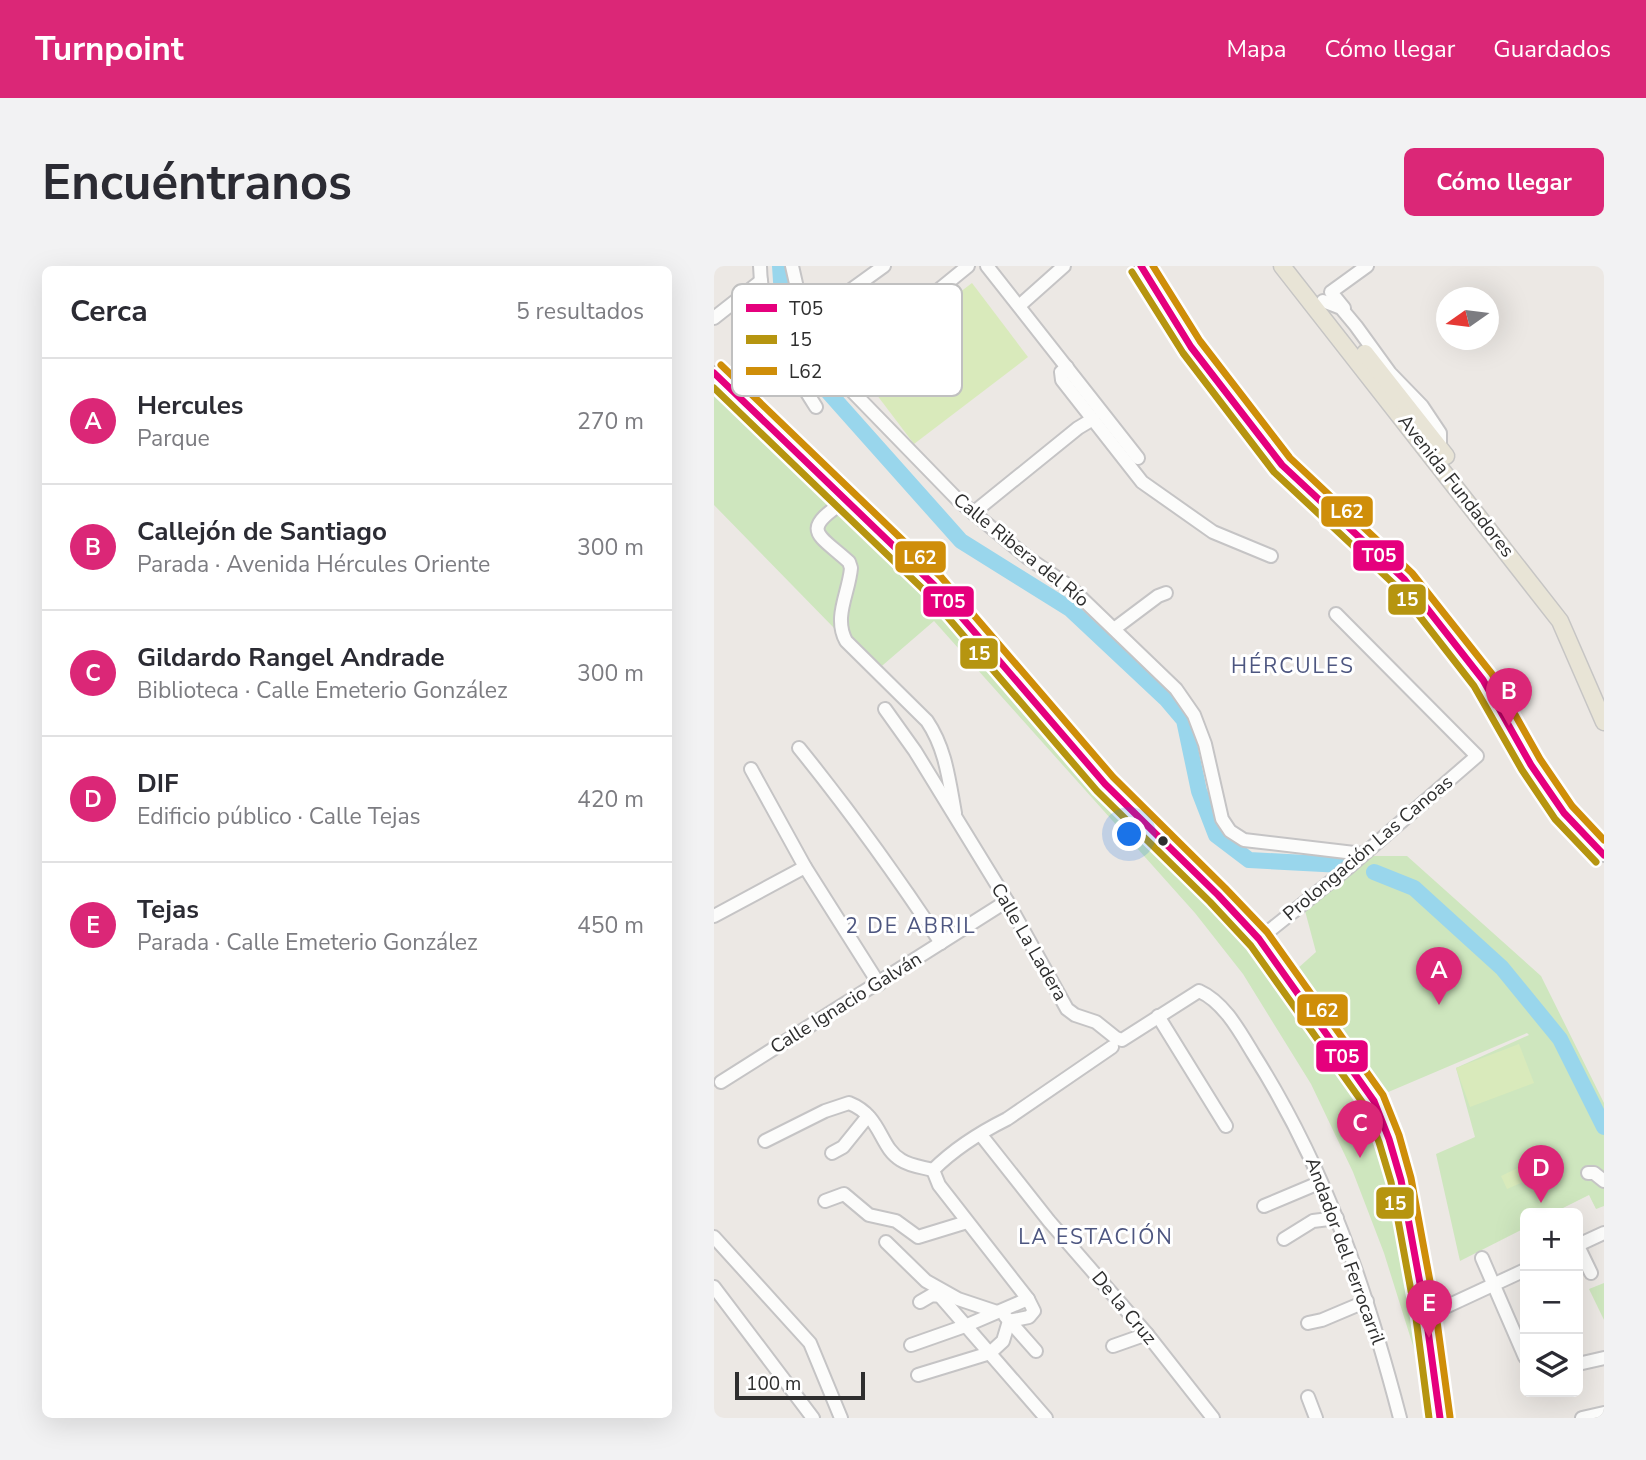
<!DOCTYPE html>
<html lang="es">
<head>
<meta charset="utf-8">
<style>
	:root { --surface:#fff; --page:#f2f2f3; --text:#2b2b33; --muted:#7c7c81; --line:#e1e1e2; --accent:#db2777 }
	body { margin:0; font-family:"Nunito Sans",sans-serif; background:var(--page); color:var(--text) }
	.controls { position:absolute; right:21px; bottom:21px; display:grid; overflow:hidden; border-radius:10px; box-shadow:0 7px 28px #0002 }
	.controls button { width:63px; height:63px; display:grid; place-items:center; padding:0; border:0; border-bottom:2px solid var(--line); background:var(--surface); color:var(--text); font:35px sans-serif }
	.compass { position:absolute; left:722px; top:21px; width:63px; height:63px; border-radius:50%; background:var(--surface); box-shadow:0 7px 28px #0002; rotate:256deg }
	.scale { position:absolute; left:21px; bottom:18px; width:130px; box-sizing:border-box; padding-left:7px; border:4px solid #2e2e2e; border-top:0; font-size:19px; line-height:24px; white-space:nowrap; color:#2e2e2e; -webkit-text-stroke:5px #fff; paint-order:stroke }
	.you { position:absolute; left:416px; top:569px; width:24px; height:24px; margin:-18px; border:5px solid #fff; border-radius:50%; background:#1a73e8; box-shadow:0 0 0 10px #1a73e833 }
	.badge { display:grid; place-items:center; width:46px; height:46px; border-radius:50%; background:var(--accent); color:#fff; font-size:23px; font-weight:700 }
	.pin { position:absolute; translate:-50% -58px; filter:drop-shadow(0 2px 4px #0008) }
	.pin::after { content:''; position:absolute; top:37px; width:24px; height:21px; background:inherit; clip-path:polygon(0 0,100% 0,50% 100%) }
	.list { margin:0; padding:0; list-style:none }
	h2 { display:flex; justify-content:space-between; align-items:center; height:91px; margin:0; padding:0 28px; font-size:30px }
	h2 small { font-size:23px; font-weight:400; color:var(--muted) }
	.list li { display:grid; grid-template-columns:46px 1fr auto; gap:21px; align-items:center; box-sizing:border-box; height:126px; padding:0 28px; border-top:2px solid var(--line) }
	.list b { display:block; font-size:26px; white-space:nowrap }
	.list p { margin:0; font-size:23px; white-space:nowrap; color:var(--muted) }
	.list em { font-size:23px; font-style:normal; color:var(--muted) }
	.icon { flex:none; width:38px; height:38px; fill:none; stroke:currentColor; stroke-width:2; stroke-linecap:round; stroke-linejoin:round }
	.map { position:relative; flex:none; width:890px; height:1152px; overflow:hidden; border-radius:10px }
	header { display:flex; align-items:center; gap:42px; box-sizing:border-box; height:98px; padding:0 35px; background:var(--accent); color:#fff }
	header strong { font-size:33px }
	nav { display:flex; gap:38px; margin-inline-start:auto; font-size:24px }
	.intro { display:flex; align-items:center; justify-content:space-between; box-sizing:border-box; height:168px; padding:0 42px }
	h1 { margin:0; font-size:49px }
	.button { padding:18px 32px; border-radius:10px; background:var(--accent); color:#fff; font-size:24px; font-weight:700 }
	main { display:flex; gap:42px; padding:0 42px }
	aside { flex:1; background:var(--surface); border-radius:10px; box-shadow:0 7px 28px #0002 }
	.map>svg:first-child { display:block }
</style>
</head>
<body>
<header>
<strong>Turnpoint</strong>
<nav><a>Mapa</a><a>Cómo llegar</a><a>Guardados</a></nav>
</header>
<div class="intro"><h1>Encuéntranos</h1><a class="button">Cómo llegar</a></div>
<main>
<aside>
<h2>Cerca<small>5 resultados</small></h2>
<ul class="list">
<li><span class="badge">A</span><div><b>Hercules</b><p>Parque</p></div><em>270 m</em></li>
<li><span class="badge">B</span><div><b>Callejón de Santiago</b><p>Parada · Avenida Hércules Oriente</p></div><em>300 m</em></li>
<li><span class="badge">C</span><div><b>Gildardo Rangel Andrade</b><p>Biblioteca · Calle Emeterio González</p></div><em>300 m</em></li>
<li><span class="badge">D</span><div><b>DIF</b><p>Edificio público · Calle Tejas</p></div><em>420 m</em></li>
<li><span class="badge">E</span><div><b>Tejas</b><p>Parada · Calle Emeterio González</p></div><em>450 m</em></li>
</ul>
</aside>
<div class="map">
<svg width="890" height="1152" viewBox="0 0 890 1152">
	<rect width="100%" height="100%" fill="#ece8e4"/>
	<g fill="#cee6be">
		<polygon points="0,116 232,349 333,457 408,545 523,660 610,777 629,807 676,917 688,962 694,975 698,1008 706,1042 723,1152 711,1152 701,1086 670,987 639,906 597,818 529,708 481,647 220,355 162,405 0,239"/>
		<polygon points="651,590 693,590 827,710 890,837 890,940 882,943 875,929 839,947 811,947 811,962 746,995 722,888 761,871 742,802 815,769 813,767 672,827 583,703 602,686 590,641"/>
		<polygon points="890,1017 890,1054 875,1023"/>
	</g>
	<g fill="#d9eabb">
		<polygon points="258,17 314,91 200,178 144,104"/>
		<polygon points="805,778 820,817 756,841 742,802"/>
		<polygon points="810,899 816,913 793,923 787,910"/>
	</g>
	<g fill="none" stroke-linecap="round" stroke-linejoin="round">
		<g stroke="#99d6ec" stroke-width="16">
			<polyline points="66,0 69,45 108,119 247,275 356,343 453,434 470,454 485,525 502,569 535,594 628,599"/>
			<polyline points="660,606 700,622 788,702 846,773 890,861"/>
		</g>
		<defs>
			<g id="minor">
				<path d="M46,0C47,53 74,97 102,141"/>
				<polyline points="78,0 91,57 105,80 136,123 244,234 314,292 355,320 462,423 480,449 491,478 508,553 516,565 530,574 649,588"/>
				<polyline points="273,0 424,192"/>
				<polyline points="427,0 477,81 568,199 690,313 769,414 817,499 850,547 890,589"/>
				<polyline points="609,35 627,42 642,60 676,107 708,140 726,167 726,183"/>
				<polyline points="305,40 350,0"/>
				<polyline points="630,42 617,26 653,0"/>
				<polyline points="0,52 47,15"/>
				<polyline points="91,57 170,0"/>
				<polyline points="353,101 347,106 348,114 428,216 499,266 557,290"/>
				<polyline points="124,106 254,0"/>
				<polyline points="0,107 220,319 391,518 504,629 545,673 613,768 660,835 675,873 687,914 694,952 712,1050 726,1152"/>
				<path d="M131,235C86,265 103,267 135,296L137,302C135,327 119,351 132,375L213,455C232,483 235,515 241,547"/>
				<polyline points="259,247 364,162 379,153"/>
				<polyline points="400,363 444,330 452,327"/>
				<path d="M171,443L201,485L293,635L353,743L361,749L382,756L402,772L408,774L485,725C510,736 526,766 540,789C612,903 652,1022 686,1152"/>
				<path d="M85,482C136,545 182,609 227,677"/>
				<polyline points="37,503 91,601 165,718"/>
				<polyline points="0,650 91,601"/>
				<polyline points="545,673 635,601 763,490 622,348"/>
				<polyline points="444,750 512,860"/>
				<polyline points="7,816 293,635"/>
				<polyline points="267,869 335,955 433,1068 499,1152"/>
				<path d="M51,875L111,845L135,837C168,850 165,881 187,894C196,900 208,901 219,904"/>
				<polyline points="118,887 129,881 154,850"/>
				<path d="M219,904C240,883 267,866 293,853L398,781"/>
				<polyline points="874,907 880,907 890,915"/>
				<polyline points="111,935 130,928 155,949 182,955 204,971 253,956"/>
				<polyline points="550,940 600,919"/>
				<polyline points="0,971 96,1077 127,1152"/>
				<polyline points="570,973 599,955 623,952"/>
				<polyline points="172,976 212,1015 244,1033 283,1046"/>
				<polyline points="864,979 890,967"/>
				<polyline points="864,980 877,1007"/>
				<polyline points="768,992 811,1091"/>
				<polyline points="0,1021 99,1152"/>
				<polyline points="206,1036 218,1029 226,1030 332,1152"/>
				<polyline points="291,1050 322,1085"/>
				<polyline points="712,1050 811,1004"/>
				<polyline points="594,1057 608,1054 653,1035"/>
				<polyline points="197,1079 251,1060 314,1033"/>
				<polyline points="399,1080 433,1068"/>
				<polyline points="864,1098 890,1092"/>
				<polyline points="204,1109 276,1087 289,1075 295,1055 315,1051 320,1045 314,1033 225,919 219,904"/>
				<polyline points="594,1131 602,1152"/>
				<polyline points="868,1152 890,1147"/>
			</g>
			<g id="major">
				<polyline points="568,0 846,355 890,456"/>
				<polyline points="651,87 732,190"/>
			</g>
		</defs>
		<use href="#minor" stroke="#c5c4c5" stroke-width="16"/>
		<use href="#major" stroke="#c6c5c4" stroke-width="19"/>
		<use href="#minor" stroke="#fcfcfb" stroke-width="12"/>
		<use href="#major" stroke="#e8e4d6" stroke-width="16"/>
		<defs>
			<g id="bus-1">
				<polyline points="427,0 477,81 568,199 690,313 769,414 817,499 850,547 890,589"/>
				<polyline points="0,107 220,319 391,518 504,629 545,673 660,835 675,873 687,914 712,1050 726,1152"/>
			</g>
			<g id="bus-2">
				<polyline points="418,6 469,87 560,206 682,320 760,420 808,504 841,553 882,596"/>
				<polyline points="0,122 212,326 383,525 496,636 537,680 651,840 665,876 677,916 702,1052 715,1152"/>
			</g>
			<g id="bus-3">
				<polyline points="439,0 486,75 576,192 698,307 778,408 826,493 858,540 890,574"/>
				<polyline points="7,99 227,311 399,511 511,622 553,666 669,829 685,869 697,912 722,1048 736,1151"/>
			</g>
		</defs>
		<use href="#bus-1" stroke="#fff" stroke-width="12"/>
		<use href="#bus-2" stroke="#fff" stroke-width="12"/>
		<use href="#bus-3" stroke="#fff" stroke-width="12"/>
		<use href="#bus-1" stroke="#e5007d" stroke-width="7"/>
		<use href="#bus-2" stroke="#b69510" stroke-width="7"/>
		<use href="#bus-3" stroke="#cf8e09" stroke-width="7"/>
	</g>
	<circle fill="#2e2e2e" stroke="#fff" stroke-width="2.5" cx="449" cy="575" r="6"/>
	<g text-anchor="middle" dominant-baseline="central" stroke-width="6" stroke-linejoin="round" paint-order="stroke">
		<g font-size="19" fill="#2e2e2e" stroke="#fff">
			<text transform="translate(742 220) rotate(52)">Avenida Fundadores</text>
			<text transform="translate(307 284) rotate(39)">Calle Ribera del Río</text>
			<text transform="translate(654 582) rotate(-40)">Prolongación Las Canoas</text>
			<text transform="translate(315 676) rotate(60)">Calle La Ladera</text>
			<text transform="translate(132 737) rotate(-32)">Calle Ignacio Galván</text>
			<text transform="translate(631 985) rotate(70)">Andador del Ferrocarril</text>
			<text transform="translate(410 1042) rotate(50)">De la Cruz</text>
		</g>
		<g font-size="21" letter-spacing="2" fill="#4d5680" stroke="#fff">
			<text x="579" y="400">HÉRCULES</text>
			<text x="197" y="660">2 DE ABRIL</text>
			<text x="382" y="971">LA ESTACIÓN</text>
		</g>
	</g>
	<rect x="18" y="18" width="230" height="112" rx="10" fill="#fff" stroke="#c0c0c0" stroke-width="2"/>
	<rect x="32" y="38" width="31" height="8" fill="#e5007d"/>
	<rect x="32" y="69" width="31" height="9" fill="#b69510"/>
	<rect x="32" y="101" width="31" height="8" fill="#cf8e09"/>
	<g font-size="19" fill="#2e2e2e">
		<text x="75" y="49">T05</text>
		<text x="75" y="80">15</text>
		<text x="75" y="112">L62</text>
	</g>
	<g stroke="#fff" stroke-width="2.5">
		<rect x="606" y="229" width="54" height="33" rx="7" fill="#cf8e09"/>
		<rect x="638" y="273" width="53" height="33" rx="7" fill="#e5007d"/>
		<rect x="180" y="274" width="53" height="34" rx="7" fill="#cf8e09"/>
		<rect x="673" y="317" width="40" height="33" rx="7" fill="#b69510"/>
		<rect x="208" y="319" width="53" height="33" rx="7" fill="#e5007d"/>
		<rect x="245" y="371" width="40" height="33" rx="7" fill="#b69510"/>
		<rect x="582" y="727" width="53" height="34" rx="7" fill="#cf8e09"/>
		<rect x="601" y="773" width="54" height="34" rx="7" fill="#e5007d"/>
		<rect x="661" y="920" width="40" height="34" rx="7" fill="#b69510"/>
	</g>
	<g font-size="19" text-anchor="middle" font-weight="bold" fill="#fff">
		<text x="633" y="252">L62</text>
		<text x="665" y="296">T05</text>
		<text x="206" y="298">L62</text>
		<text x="693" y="340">15</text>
		<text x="234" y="342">T05</text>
		<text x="265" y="394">15</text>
		<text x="608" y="751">L62</text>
		<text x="628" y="797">T05</text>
		<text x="681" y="944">15</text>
	</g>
</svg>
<div class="controls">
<button>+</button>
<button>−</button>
<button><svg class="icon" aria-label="layers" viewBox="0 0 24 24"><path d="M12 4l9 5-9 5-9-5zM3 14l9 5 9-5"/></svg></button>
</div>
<svg class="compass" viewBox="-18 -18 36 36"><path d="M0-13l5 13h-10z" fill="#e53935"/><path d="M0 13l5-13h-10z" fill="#7c7c81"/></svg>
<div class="scale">100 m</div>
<div class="you"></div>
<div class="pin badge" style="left:725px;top:739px">A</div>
<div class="pin badge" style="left:795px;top:460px">B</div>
<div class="pin badge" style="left:646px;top:892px">C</div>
<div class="pin badge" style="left:827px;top:937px">D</div>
<div class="pin badge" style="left:715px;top:1072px">E</div>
</div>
</main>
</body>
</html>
